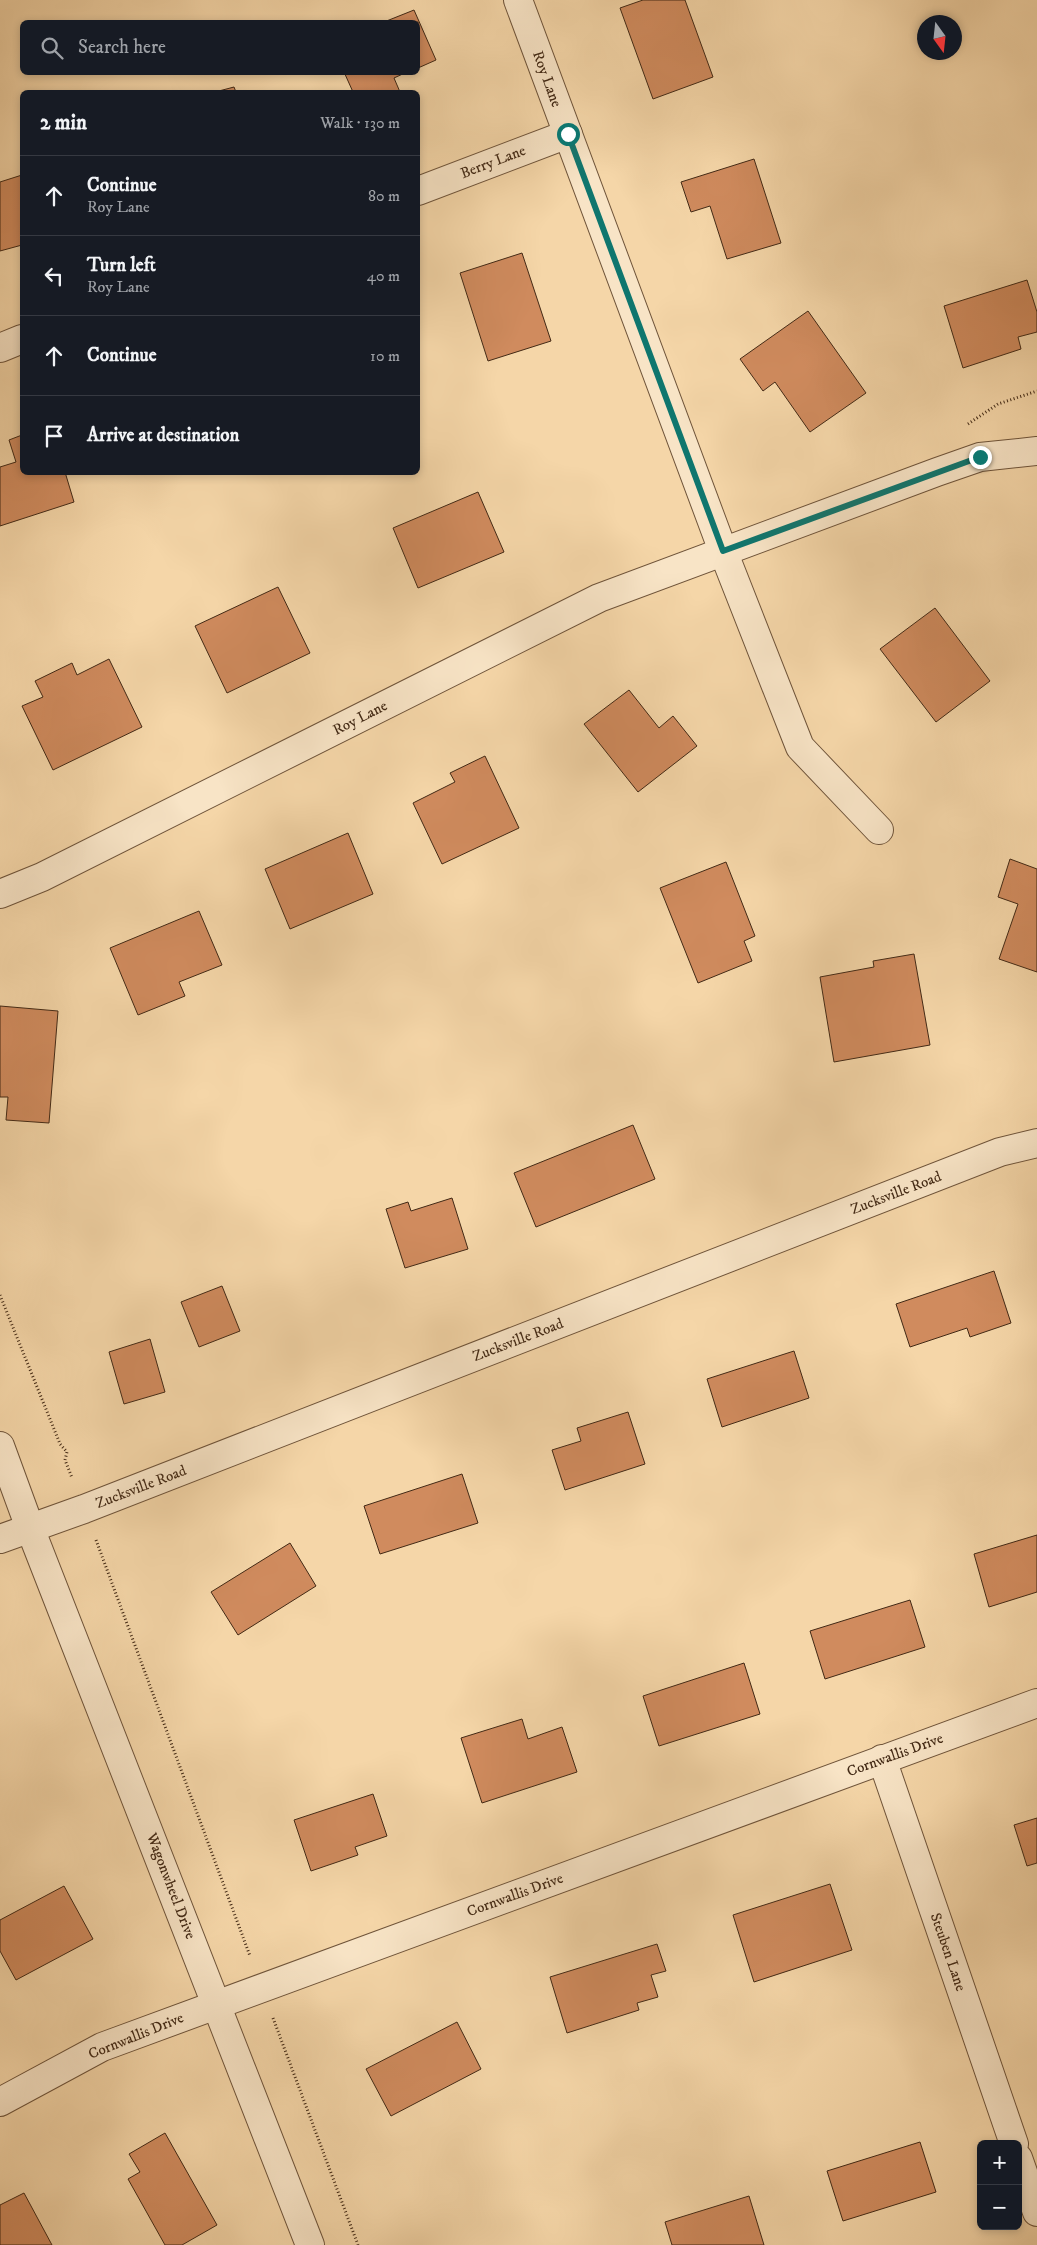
<!DOCTYPE html>
<html lang="en">
<head>
<meta charset="utf-8">
<style>
	:root { --surface:#171b24; --page:#242831; --text:#f1f3f6; --muted:#9ea1a6; --line:#363941 }
	body { margin:0; font-family:"IM FELL DW Pica",serif; background:var(--page); color:var(--text) }
	.controls { position:absolute; right:15px; bottom:15px; display:grid; overflow:hidden; border-radius:8px; box-shadow:0 2px 8px #0003 }
	.controls button { width:45px; height:45px; display:grid; place-items:center; padding:0; border:0; border-bottom:1px solid var(--line); background:var(--surface); color:var(--text); font:25px sans-serif }
	.compass { position:absolute; left:917px; top:15px; width:45px; height:45px; border-radius:50%; background:var(--surface); box-shadow:0 2px 8px #0003; rotate:165deg }
	.stop { position:absolute; width:15px; height:15px; margin:-11px; border:4px solid #0f766e; border-radius:50%; background:#fff }
	.stop.end { background:#0f766e; border-color:#fff; box-shadow:0 1px 5px #0008 }
	.list { margin:0; padding:0; list-style:none }
	h2 { display:flex; justify-content:space-between; align-items:center; height:65px; margin:0; padding:0 20px; font-size:21px }
	h2 small { font-size:16px; font-weight:400; color:var(--muted) }
	.list li { display:grid; grid-template-columns:32px 1fr auto; gap:15px; align-items:center; box-sizing:border-box; height:80px; padding:0 20px; border-top:1px solid var(--line) }
	.list b { display:block; font-size:19px; white-space:nowrap }
	.list p { margin:0; font-size:16px; white-space:nowrap; color:var(--muted) }
	.list em { font-size:16px; font-style:normal; color:var(--muted) }
	.icon { flex:none; width:28px; height:28px; fill:none; stroke:currentColor; stroke-width:2; stroke-linecap:round; stroke-linejoin:round }
	.map { position:relative; flex:none; width:1037px; height:2245px; overflow:hidden }
	.search { position:absolute; background:var(--surface); box-shadow:0 2px 8px #0003; left:20px; top:20px; width:400px; height:55px; display:flex; align-items:center; gap:12px; box-sizing:border-box; padding:0 18px; border-radius:8px; color:var(--muted); font-size:19px }
	.panel { position:absolute; background:var(--surface); box-shadow:0 2px 8px #0003; left:20px; top:90px; width:400px; height:385px; border-radius:8px }
	.map>svg:first-child { display:block }
</style>
</head>
<body>
<div class="map">
<svg width="1037" height="2245" viewBox="0 0 1037 2245">
	<rect width="100%" height="100%" fill="#f5d6a8"/>
	<filter id="stains"><feTurbulence type="fractalNoise" baseFrequency=".004" numOctaves="4"/><feColorMatrix values="0 0 0 0 .2 0 0 0 0 .09 0 0 0 0 .02 0 0 0 .5 -.17"/></filter>
	<radialGradient id="worn" r=".72"><stop offset=".6" stop-color="#630" stop-opacity="0"/><stop offset="1" stop-color="#630" stop-opacity=".3"/></radialGradient>
	<g fill="#d08b5e" stroke="#422915">
		<polygon points="643,0 685,0 713,77 653,99 620,8"/>
		<polygon points="414,10 436,60 418,68 418,22 384,22"/>
		<polygon points="344,72 407,72 394,78 400,92 353,92"/>
		<polygon points="234,87 236,92 215,92"/>
		<polygon points="754,159 781,243 727,259 710,206 691,212 681,182"/>
		<polygon points="22,175 22,245 0,251 0,182"/>
		<polygon points="522,253 551,341 488,361 460,273"/>
		<polygon points="1027,280 1037,312 1037,332 1018,337 1021,349 963,368 944,306"/>
		<polygon points="808,311 866,393 810,432 775,382 763,391 740,359"/>
		<polygon points="22,435 22,472 65,472 74,502 0,526 0,467 16,462 9,440"/>
		<polygon points="478,492 504,552 418,588 393,528"/>
		<polygon points="278,587 310,653 227,693 195,626"/>
		<polygon points="935,608 990,681 936,722 880,649"/>
		<polygon points="109,659 142,727 53,770 22,706 43,697 35,681 72,663 77,675"/>
		<polygon points="629,690 659,728 673,716 697,746 638,792 584,724"/>
		<polygon points="485,756 519,828 442,864 413,803 455,782 450,773"/>
		<polygon points="348,833 373,894 290,929 265,869"/>
		<polygon points="1010,859 1037,869 1037,972 999,959 1018,904 998,897"/>
		<polygon points="726,862 755,936 744,941 752,961 698,983 660,888"/>
		<polygon points="199,911 222,965 179,982 185,996 138,1015 110,948"/>
		<polygon points="914,954 930,1045 834,1062 820,977 874,967 873,961"/>
		<polygon points="0,1006 58,1011 49,1123 6,1120 8,1097 0,1097"/>
		<polygon points="633,1125 655,1179 536,1227 514,1173"/>
		<polygon points="452,1198 468,1249 405,1268 386,1209 408,1202 411,1211"/>
		<polygon points="994,1271 1011,1323 970,1337 967,1328 910,1347 896,1304"/>
		<polygon points="222,1286 240,1331 199,1347 181,1302"/>
		<polygon points="150,1339 165,1392 124,1404 109,1352"/>
		<polygon points="794,1351 809,1398 722,1427 707,1379"/>
		<polygon points="628,1412 645,1464 565,1490 552,1450 581,1441 577,1428"/>
		<polygon points="462,1474 478,1523 380,1554 364,1506"/>
		<polygon points="1037,1535 1037,1592 989,1607 974,1554"/>
		<polygon points="290,1543 316,1586 238,1635 211,1592"/>
		<polygon points="910,1600 925,1647 825,1679 810,1631"/>
		<polygon points="744,1663 760,1714 659,1746 643,1696"/>
		<polygon points="522,1719 528,1739 562,1727 577,1772 482,1803 461,1738"/>
		<polygon points="373,1794 387,1836 355,1847 358,1855 311,1871 294,1820"/>
		<polygon points="1037,1818 1037,1863 1027,1866 1014,1825"/>
		<polygon points="830,1884 852,1950 754,1982 733,1915"/>
		<polygon points="64,1886 93,1939 16,1980 0,1951 0,1920"/>
		<polygon points="657,1944 666,1971 651,1975 658,1997 637,2003 639,2010 567,2033 550,1977"/>
		<polygon points="457,2022 481,2069 391,2116 366,2069"/>
		<polygon points="165,2133 217,2225 182,2245 165,2245 128,2179 140,2172 129,2154"/>
		<polygon points="920,2142 936,2192 843,2221 827,2171"/>
		<polygon points="24,2193 52,2245 0,2245 0,2205"/>
		<polygon points="749,2196 764,2245 672,2245 665,2222"/>
	</g>
	<g fill="none" stroke-linecap="round" stroke-linejoin="round">
		<defs>
			<g id="minor">
				<polyline points="518,0 723,551 800,747 879,830"/>
				<polyline points="418,191 568,134"/>
				<polyline points="0,348 22,339"/>
				<polyline points="0,894 42,877 599,598 937,472 980,457 1037,451"/>
				<polyline points="0,1446 30,1528 310,2245"/>
				<polyline points="882,1759 1014,2144"/>
				<polyline points="0,2102 102,2047 1037,1703"/>
				<polyline points="1018,2158 1037,2212"/>
			</g>
			<polyline id="tertiary" points="0,1539 84,1509 1000,1152 1037,1143"/>
		</defs>
		<use href="#minor" stroke="#6f543a" stroke-width="30"/>
		<use href="#tertiary" stroke="#6f543a" stroke-width="30"/>
		<g stroke="#422915" stroke-width="3" stroke-dasharray="1 2.5" stroke-linecap="butt">
			<polyline points="968,424 998,404 1037,391"/>
			<polyline points="0,1295 60,1444 67,1452 65,1460 72,1478"/>
			<polyline points="96,1540 250,1956"/>
			<polyline points="273,2018 358,2245"/>
		</g>
		<use href="#minor" stroke="#f8e4c6" stroke-width="28"/>
		<use href="#tertiary" stroke="#f8e4c6" stroke-width="28"/>
	</g>
	<g fill="none" stroke-linecap="round" stroke-linejoin="round">
		<polyline stroke="#0f766e" stroke-width="6" points="568,134 723,551 980,457"/>
	</g>
	<g text-anchor="middle" dominant-baseline="central" stroke-width="4" stroke-linejoin="round" paint-order="stroke">
		<g font-size="15" fill="#422915" stroke="#f8e4c6">
			<text transform="translate(547 79) rotate(70)">Roy Lane</text>
			<text transform="translate(493 162) rotate(-21)">Berry Lane</text>
			<text transform="translate(360 718) rotate(-27)">Roy Lane</text>
			<text transform="translate(896 1193) rotate(-21)">Zucksville Road</text>
			<text transform="translate(518 1340) rotate(-21)">Zucksville Road</text>
			<text transform="translate(141 1487) rotate(-21)">Zucksville Road</text>
			<text transform="translate(895 1755) rotate(-20)">Cornwallis Drive</text>
			<text transform="translate(171 1886) rotate(69)">Wagonwheel Drive</text>
			<text transform="translate(515 1895) rotate(-20)">Cornwallis Drive</text>
			<text transform="translate(948 1952) rotate(71)">Steuben Lane</text>
			<text transform="translate(136 2036) rotate(-22)">Cornwallis Drive</text>
		</g>
	</g>
	<rect width="100%" height="100%" filter="url(#stains)"/>
	<rect width="100%" height="100%" fill="url(#worn)"/>
</svg>
<div class="controls">
<button>+</button>
<button>−</button>
</div>
<svg class="compass" viewBox="-18 -18 36 36"><path d="M0-13l5 13h-10z" fill="#e53935"/><path d="M0 13l5-13h-10z" fill="#9ea1a6"/></svg>
<div class="stop" style="left:568px;top:134px"></div>
<div class="stop end" style="left:980px;top:457px"></div>
<div class="search"><svg class="icon" aria-label="search" viewBox="0 0 24 24"><circle cx="10" cy="10" r="6"/><path d="M15 15l6 6"/></svg>Search here</div>
<section class="panel">
<h2>2 min<small>Walk · 130 m</small></h2>
<ul class="list">
<li><svg class="icon" aria-label="ahead" viewBox="0 0 24 24"><path d="M12 20V5M6 11l6-6 6 6"/></svg><div><b>Continue</b><p>Roy Lane</p></div><em>80 m</em></li>
<li><svg class="icon" aria-label="left" viewBox="0 0 24 24"><path d="M17 20v-9H6M10 6l-5 5 5 5"/></svg><div><b>Turn left</b><p>Roy Lane</p></div><em>40 m</em></li>
<li><svg class="icon" aria-label="ahead" viewBox="0 0 24 24"><path d="M12 20V5M6 11l6-6 6 6"/></svg><div><b>Continue</b></div><em>10 m</em></li>
<li><svg class="icon" aria-label="arrive" viewBox="0 0 24 24"><path d="M6 21V4h12l-3 4 3 4H6"/></svg><div><b>Arrive at destination</b></div></li>
</ul>
</section>
</div>
</body>
</html>
